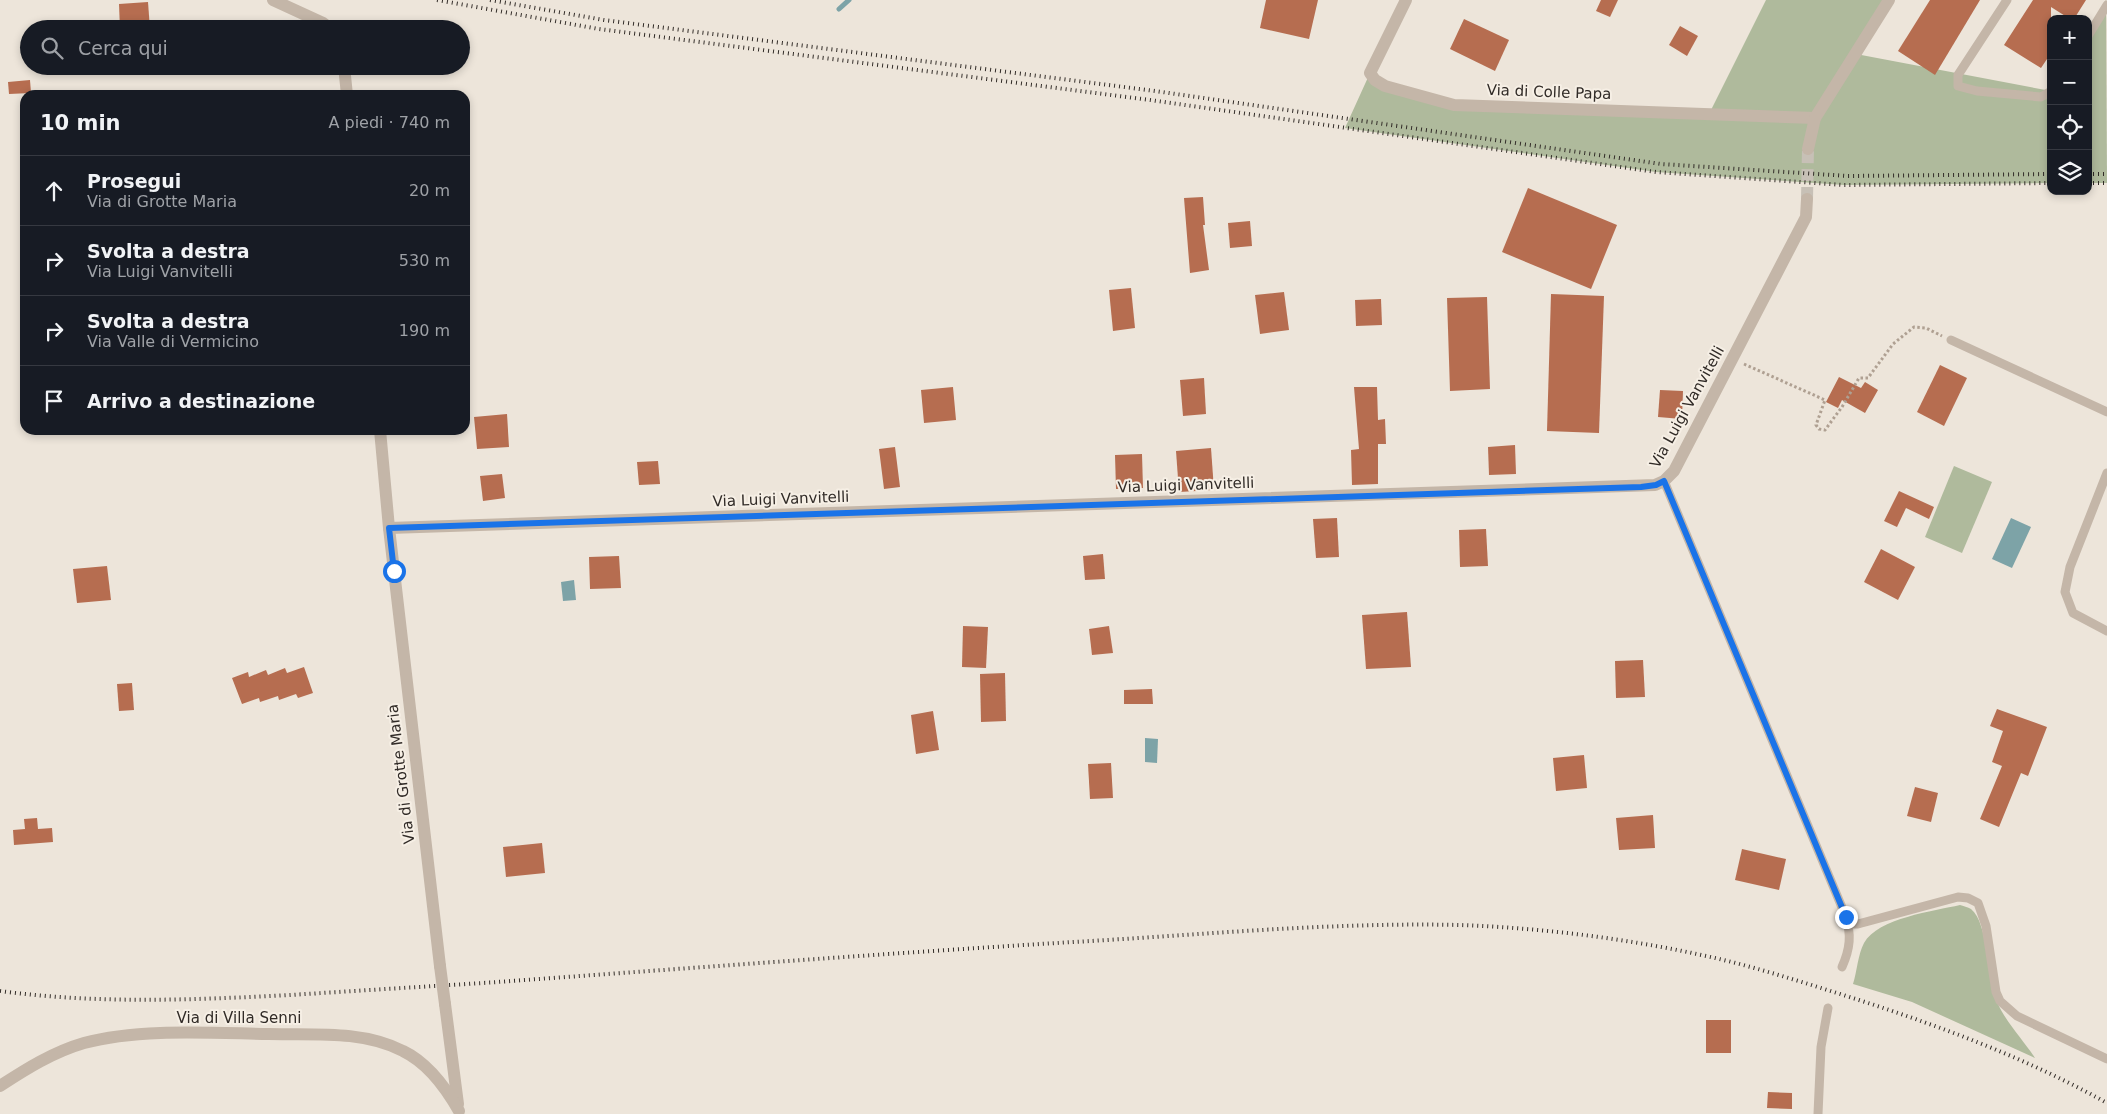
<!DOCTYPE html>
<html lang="it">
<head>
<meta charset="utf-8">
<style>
	:root { --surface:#171b24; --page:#20242c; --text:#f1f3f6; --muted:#9ea1a6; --line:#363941 }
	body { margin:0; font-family:"DejaVu Sans",sans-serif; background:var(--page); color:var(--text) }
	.controls { position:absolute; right:15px; top:15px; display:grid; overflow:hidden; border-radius:10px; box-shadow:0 2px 8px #0003 }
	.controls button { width:45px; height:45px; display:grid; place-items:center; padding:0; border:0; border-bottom:1px solid var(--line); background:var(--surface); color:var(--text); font:25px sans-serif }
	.stop { position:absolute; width:15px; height:15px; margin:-11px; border:4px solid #1a73e8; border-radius:50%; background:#fff }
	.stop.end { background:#1a73e8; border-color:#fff; box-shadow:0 1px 5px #0008 }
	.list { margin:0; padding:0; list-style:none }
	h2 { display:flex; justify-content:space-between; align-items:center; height:65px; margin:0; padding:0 20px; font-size:21px }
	h2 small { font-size:16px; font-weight:400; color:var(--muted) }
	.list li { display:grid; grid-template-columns:32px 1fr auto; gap:15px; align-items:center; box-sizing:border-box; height:70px; padding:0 20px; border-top:1px solid var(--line) }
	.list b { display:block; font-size:19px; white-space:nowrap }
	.list p { margin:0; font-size:16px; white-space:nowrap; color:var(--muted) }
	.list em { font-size:16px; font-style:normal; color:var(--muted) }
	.icon { flex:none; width:28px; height:28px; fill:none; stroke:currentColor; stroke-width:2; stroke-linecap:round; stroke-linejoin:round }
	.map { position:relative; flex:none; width:2107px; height:1114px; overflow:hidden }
	.search { position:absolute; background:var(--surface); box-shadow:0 2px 8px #0003; left:20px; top:20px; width:450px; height:55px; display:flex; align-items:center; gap:12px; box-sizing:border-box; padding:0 18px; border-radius:28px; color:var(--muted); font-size:19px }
	.panel { position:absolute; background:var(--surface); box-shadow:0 2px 8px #0003; left:20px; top:90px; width:450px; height:345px; border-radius:15px }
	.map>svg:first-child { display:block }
</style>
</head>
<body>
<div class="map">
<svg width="2107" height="1114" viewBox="0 0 2107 1114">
	<rect width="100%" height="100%" fill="#ede5da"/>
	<g fill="#afba9c">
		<polygon points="1766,0 1889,0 1856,54 2051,91 2051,183 1844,185 1656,172 1345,128 1370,73 1375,80 1454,105 1709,114"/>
		<polygon points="2106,0 2107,183 2088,183 2088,29"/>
		<polygon points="1954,466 1992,482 1962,553 1925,537"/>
		<path d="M1960,905C1963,906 1968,907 1971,909C1989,923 1987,982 1998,1004C2006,1022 2024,1041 2035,1058L1912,1002L1853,984C1857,971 1858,954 1864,943C1878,918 1934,911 1960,905Z"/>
	</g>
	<g fill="#7da3a7">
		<polygon points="2011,518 2031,527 2012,568 1992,559"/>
		<polygon points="574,580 576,600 563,601 561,582"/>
		<polygon points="1145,738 1158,739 1157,763 1145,762"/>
	</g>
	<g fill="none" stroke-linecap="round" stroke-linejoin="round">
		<polyline stroke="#7da3a7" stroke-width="5" points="839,9 849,0"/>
	</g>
	<g fill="#b66d50">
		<polygon points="1266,0 1318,0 1309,39 1260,28"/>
		<polygon points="1601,0 1618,0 1610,17 1596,11"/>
		<polygon points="1930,0 1980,0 1935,75 1898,51"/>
		<polygon points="2033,0 2086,0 2074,19 2070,19 2051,7 2051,53 2041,68 2004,45"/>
		<polygon points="148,2 150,29 120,29 119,4"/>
		<polygon points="1464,19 1509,40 1495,71 1450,49"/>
		<polygon points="1680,26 1698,36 1687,56 1669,45"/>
		<polygon points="30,80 31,93 9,94 8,82"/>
		<polygon points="1528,188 1617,225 1591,289 1502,252"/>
		<polygon points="1203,197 1205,225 1203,225 1209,270 1190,273 1184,198"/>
		<polygon points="1250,221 1252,246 1230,248 1228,223"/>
		<polygon points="1131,288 1135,328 1113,331 1109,290"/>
		<polygon points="1284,292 1289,330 1260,334 1255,295"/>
		<polygon points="1551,294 1604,296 1599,433 1547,431"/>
		<polygon points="1487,297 1490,389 1450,391 1447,298"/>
		<polygon points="1381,299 1382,325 1356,326 1355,300"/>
		<polygon points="1940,365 1967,378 1944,426 1917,412"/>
		<polygon points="1839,377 1861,388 1865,382 1878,390 1865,413 1842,400 1838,408 1826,402"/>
		<polygon points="1204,378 1206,414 1183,416 1180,380"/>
		<polygon points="953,387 956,420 924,423 921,390"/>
		<polygon points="1354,387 1377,387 1378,420 1385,419 1386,444 1378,444 1378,484 1352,485 1351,450 1359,449"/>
		<polygon points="1660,390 1683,391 1682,419 1658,417"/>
		<polygon points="507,414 509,447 477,449 474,417"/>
		<polygon points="1515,445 1516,474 1489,475 1488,447"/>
		<polygon points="895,447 900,487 884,489 879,449"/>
		<polygon points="1211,448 1214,490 1179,492 1176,451"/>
		<polygon points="1142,454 1143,488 1116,489 1115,455"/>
		<polygon points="658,461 660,484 639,485 637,462"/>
		<polygon points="502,474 505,498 483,501 480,476"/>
		<polygon points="1899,491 1934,507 1929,519 1906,508 1897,527 1884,521"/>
		<polygon points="1337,518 1339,557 1316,558 1313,519"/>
		<polygon points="1486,529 1488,566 1460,567 1459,530"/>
		<polygon points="1881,549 1915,567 1898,600 1864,582"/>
		<polygon points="1103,554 1105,579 1085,580 1083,556"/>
		<polygon points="619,556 621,588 590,589 589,557"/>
		<polygon points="107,566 111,600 77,603 73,569"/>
		<polygon points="1407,612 1411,667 1366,669 1362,615"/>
		<polygon points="963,626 988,627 986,668 962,667"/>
		<polygon points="1109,626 1113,653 1092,655 1089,629"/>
		<polygon points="1643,660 1645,697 1616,698 1615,661"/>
		<polygon points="304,667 313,693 298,698 296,694 279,700 278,696 260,702 259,698 242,704 232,678 248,672 249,677 266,670 268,675 285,668 287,673"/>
		<polygon points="1005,673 1006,721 981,722 980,674"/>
		<polygon points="132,683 134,710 119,711 117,684"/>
		<polygon points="1152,689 1153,704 1124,704 1124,690"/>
		<polygon points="1997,709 2047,727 2028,776 2021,773 1999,827 1980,819 2002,766 1992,762 2003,731 1990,726"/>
		<polygon points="933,711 939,750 916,754 911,715"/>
		<polygon points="1584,755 1587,788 1556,791 1553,758"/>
		<polygon points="1111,763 1113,798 1090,799 1088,764"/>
		<polygon points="1915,787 1938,793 1931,822 1907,816"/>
		<polygon points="1653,815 1655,848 1619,850 1616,818"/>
		<polygon points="37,818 38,829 52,828 53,842 14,845 13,830 25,829 24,819"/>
		<polygon points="542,843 545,873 506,877 503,847"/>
		<polygon points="1742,849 1786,859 1779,890 1735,880"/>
		<rect x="1706" y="1020" width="25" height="33"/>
		<polygon points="1768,1092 1792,1093 1792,1109 1767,1108"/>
	</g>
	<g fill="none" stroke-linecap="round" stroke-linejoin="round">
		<polyline stroke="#c7c0b6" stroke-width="12" stroke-dasharray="12 6" stroke-linecap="butt" points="1807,199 1808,149"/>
		<polyline stroke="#afa092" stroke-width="3" stroke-dasharray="2.5 2.5" stroke-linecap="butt" points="1744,364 1825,400 1816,425 1819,429 1825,430 1842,407 1859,378 1868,378 1893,344 1914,327 1926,328 1942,336"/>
		<g stroke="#c4b6a8" stroke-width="9">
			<polyline points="2007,0 1958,75 1958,86 1977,91 2041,97 2051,91"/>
			<polyline points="2088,36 2107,5"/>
			<polyline points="1951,340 2107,412"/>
			<polyline points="2107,473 2070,567 2065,592 2073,613 2107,631"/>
			<polyline points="1664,481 1846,917 1854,924 1858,924 1958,897 1968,898 1978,903 1986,926 1996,992 2000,1001 2017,1016 2107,1059"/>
			<path d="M1842,967C1850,949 1852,934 1845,916"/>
			<polyline points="1818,1114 1821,1047 1828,1008"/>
		</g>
		<g stroke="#c4b6a8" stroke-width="12">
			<polyline points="273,0 323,23 331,29"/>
			<polyline points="1406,0 1370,73 1375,80 1385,86 1454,105 1815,118"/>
			<polyline points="344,66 347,95"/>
			<polyline points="1808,149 1815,118 1889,0"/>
			<polyline points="380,430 389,528 440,966"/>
			<polyline points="389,528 1655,485 1664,481 1674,471 1806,217 1807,199"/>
			<polyline points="445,1004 458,1104"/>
			<path d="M0,1086C26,1069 53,1052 84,1043C139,1028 211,1033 269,1034C312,1035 363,1030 403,1051C428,1063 446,1088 459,1111"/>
		</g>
		<g stroke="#312b27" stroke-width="4" stroke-dasharray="1 4" stroke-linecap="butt">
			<polyline points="437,0 599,29 1150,100 1656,172 1844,185 2051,183"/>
			<polyline points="490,0 604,20 1155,91 1661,164 1848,176 2051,174"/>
			<polyline points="2088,174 2107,174"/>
			<polyline points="2088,183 2107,183"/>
			<path d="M0,991C97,1004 192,1000 290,995C354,991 418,987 483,983C679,969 876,954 1073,942C1201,935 1330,922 1459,925C1545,928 1631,939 1715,958C1763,969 1811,985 1859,1000C1945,1028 2028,1059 2107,1103"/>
		</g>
		<polyline stroke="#c4b6a8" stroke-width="12" points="440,966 445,1004"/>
	</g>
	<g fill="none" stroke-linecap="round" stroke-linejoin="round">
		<polyline stroke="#1a73e8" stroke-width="6" points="394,571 389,528 1641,487 1656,485 1664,481 1846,917"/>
	</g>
	<g text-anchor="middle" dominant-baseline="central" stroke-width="4" stroke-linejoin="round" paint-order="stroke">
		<g font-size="15" fill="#312b27" stroke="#f6efe5">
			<text transform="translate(1549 92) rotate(2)">Via di Colle Papa</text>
			<text transform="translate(1687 407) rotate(-61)">Via Luigi Vanvitelli</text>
			<text transform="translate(1186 485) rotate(-2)">Via Luigi Vanvitelli</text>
			<text transform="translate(781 499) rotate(-2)">Via Luigi Vanvitelli</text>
			<text transform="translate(401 774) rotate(-97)">Via di Grotte Maria</text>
			<text x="239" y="1018">Via di Villa Senni</text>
		</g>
	</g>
</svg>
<div class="controls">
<button>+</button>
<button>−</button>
<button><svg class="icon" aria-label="locate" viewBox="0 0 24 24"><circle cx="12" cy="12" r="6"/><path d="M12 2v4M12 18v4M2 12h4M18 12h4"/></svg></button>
<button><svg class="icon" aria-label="layers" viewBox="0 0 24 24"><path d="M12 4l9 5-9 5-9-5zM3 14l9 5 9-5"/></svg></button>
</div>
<div class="stop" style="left:394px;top:571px"></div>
<div class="stop end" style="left:1846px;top:917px"></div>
<div class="search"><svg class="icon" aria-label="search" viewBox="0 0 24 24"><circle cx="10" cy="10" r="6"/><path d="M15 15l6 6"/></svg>Cerca qui</div>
<section class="panel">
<h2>10 min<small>A piedi · 740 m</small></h2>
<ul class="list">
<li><svg class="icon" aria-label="ahead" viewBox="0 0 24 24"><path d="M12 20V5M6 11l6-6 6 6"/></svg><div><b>Prosegui</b><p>Via di Grotte Maria</p></div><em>20 m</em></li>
<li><svg class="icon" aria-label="right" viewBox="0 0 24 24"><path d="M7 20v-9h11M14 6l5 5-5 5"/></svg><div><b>Svolta a destra</b><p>Via Luigi Vanvitelli</p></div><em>530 m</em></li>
<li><svg class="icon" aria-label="right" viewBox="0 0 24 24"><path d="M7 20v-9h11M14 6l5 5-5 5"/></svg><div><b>Svolta a destra</b><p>Via Valle di Vermicino</p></div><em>190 m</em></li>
<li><svg class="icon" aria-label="arrive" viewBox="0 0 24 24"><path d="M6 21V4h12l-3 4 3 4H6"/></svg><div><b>Arrivo a destinazione</b></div></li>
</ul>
</section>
</div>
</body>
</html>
